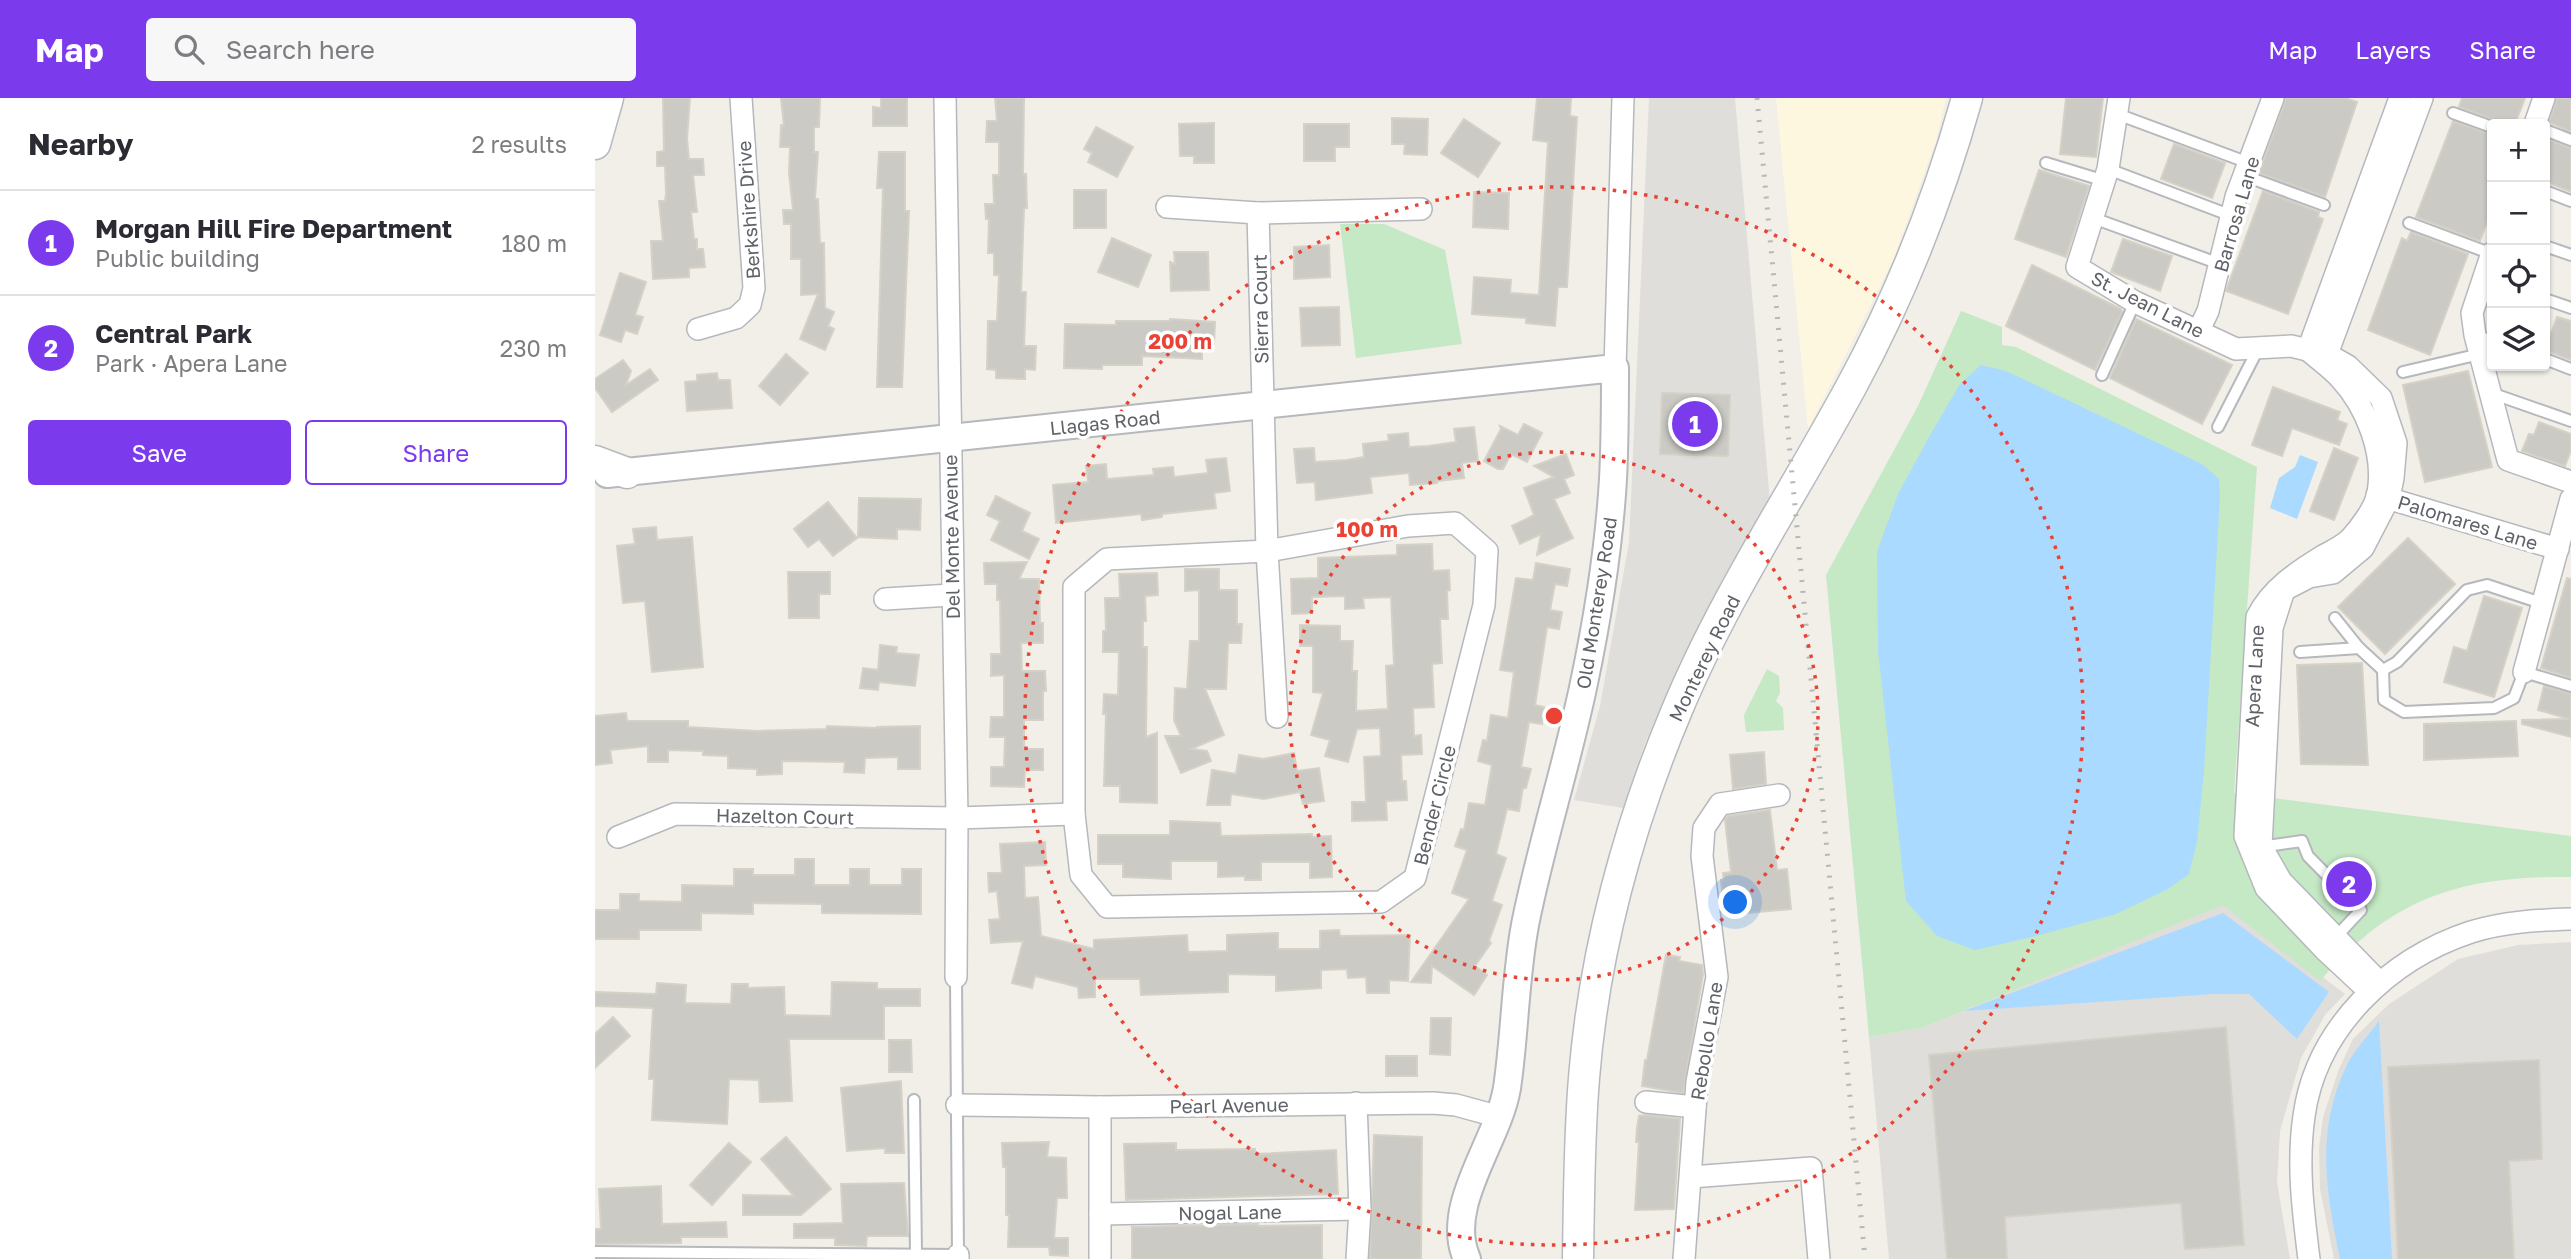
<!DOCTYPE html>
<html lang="en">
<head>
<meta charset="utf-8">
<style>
	:root { --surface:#fff; --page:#f7f7f7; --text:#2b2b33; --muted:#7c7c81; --line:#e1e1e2; --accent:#7c3aed }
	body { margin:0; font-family:"Golos Text",sans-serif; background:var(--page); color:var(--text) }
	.controls { position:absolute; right:21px; top:21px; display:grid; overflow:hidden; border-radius:7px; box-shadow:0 2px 5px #0004 }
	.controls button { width:63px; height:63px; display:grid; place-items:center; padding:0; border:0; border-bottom:2px solid var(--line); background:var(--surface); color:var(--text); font:35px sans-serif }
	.you { position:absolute; left:1141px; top:805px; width:24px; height:24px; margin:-18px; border:5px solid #fff; border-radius:50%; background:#1a73e8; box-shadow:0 0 0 10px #1a73e833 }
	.badge { display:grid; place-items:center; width:46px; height:46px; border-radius:50%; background:var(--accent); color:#fff; font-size:23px; font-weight:700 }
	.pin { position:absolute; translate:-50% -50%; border:4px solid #fff; box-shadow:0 2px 7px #0006 }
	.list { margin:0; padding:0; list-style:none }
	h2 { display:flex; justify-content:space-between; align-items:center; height:91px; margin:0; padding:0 28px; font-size:30px }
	h2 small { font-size:23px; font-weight:400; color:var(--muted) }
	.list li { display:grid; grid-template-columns:46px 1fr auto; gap:21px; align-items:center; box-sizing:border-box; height:105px; padding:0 28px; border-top:2px solid var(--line) }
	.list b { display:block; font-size:26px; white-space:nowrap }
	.list p { margin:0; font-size:23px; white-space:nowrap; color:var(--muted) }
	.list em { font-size:23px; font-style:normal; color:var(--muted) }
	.actions { display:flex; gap:14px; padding:21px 28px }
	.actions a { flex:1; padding:16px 0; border:2px solid var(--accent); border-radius:7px; text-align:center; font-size:24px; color:var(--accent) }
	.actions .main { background:var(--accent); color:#fff }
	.icon { flex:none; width:38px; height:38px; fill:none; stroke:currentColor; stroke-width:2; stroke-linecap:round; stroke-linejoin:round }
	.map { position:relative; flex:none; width:1976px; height:1161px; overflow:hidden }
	header { display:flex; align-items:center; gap:42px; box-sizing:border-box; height:98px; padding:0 35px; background:var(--accent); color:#fff }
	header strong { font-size:33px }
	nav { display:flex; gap:38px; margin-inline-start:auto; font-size:24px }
	.search { width:490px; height:63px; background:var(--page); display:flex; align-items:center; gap:18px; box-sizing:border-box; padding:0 24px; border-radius:7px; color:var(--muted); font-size:26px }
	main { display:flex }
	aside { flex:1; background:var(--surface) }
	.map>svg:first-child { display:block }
</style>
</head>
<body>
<header>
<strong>Map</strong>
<div class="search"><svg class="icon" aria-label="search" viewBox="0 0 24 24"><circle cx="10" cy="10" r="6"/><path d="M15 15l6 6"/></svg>Search here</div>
<nav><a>Map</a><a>Layers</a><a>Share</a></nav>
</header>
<main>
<aside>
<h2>Nearby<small>2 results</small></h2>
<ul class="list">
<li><span class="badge">1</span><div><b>Morgan Hill Fire Department</b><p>Public building</p></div><em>180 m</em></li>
<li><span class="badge">2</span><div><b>Central Park</b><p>Park · Apera Lane</p></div><em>230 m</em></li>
</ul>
<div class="actions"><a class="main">Save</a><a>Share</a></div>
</aside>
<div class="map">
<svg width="1976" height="1161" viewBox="0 0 1976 1161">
	<rect width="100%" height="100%" fill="#f1efe8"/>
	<polygon fill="#fef7e0" points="1181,0 1351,0 1341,43 1298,162 1213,331"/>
	<g fill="#e0deda">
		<polygon points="1054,0 1140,0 1175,404 1129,478 1084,566 1050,645 1028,710 979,702 1005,608 1034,444"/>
		<polygon points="1631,805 1750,896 1730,917 1706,960 1685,1033 1682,1084 1695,1161 1294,1161 1274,939 1326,930"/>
		<polygon points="1976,844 1976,1161 1739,1161 1725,1091 1724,1050 1728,1019 1744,971 1758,941 1794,906 1863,861 1923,847"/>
	</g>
	<g fill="#c5e8c5">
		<polygon points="745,126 789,126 850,152 867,246 761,260"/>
		<path d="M1366,213L1407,229V247L1421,249L1662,369L1639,695L1976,738V779C1867,778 1798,798 1725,883L1628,807L1326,930L1274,939L1231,477L1323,308Z"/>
		<polygon points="1172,571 1184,578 1185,595 1181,603 1188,610 1189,632 1151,634 1149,617"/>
	</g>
	<g fill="#aadaff">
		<polygon points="1386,267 1411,273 1607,366 1624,381 1625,398 1609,672 1602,744 1594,776 1573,791 1521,816 1445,837 1380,852 1342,838 1311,803 1283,553 1282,454 1303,396 1334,339 1365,286"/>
		<polygon points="1705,357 1723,364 1702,421 1675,410 1684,380 1700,369"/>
		<polygon points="1628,815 1734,894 1702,941 1654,896 1619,896 1369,913"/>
		<path d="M1784,923L1797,1161H1745C1731,1092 1720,1033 1752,967C1760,951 1774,937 1784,923Z"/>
	</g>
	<g fill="#cccac5" stroke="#d6d1c6" stroke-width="2">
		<polygon points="68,0 95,0 92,41 94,61 108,61 109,77 98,77 102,114 96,114 99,141 102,141 102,151 108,151 110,169 94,170 94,179 58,181 56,143 68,143 64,103 70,103 71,96 70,68 62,68 62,54 69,53"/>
		<polygon points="186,0 225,0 224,29 219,29 219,54 223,54 220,101 223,101 225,145 229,145 230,210 239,214 233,228 239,231 230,252 205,241 223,196 206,197 206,161 196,161 196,126 189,126 188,112 198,112 194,75 195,49 185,49 186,27 189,28"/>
		<polygon points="286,0 312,0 312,28 278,28 278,9 286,10"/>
		<polygon points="400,0 429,0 428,76 431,76 432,110 429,110 426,194 431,194 429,248 441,248 440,272 430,271 430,281 401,280 401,272 392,271 393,223 402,223 404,177 399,177 399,155 393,155 394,121 391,121 390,106 399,106 398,77 404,77 404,44 391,44 392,23 402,23"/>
		<polygon points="942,0 976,0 975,18 982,19 972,189 963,189 960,228 931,225 931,220 877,216 879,179 916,182 915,195 944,197 953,44 938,42"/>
		<polygon points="1471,0 1508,0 1501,59 1465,56"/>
		<polygon points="1691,0 1750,0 1762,4 1730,99 1664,75"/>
		<polygon points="1867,0 1930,0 1920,26 1904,26 1900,22 1864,9"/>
		<polygon points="1962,0 1976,0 1976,34 1954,24"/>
		<polygon points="797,20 833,21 832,57 809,56 810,46 797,46"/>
		<polygon points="869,21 905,45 883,79 846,55"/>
		<polygon points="1858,23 1897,37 1897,110 1885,143 1821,119"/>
		<polygon points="619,25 619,65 599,65 599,58 585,58 584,26"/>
		<polygon points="709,26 754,26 754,49 740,49 740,63 709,63"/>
		<polygon points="501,29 538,49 522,79 493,64 497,55 489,51"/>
		<polygon points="1955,42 1976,50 1976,94 1950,83 1950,56"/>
		<polygon points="1579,46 1630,65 1617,100 1566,81"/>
		<polygon points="284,54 310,54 310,113 314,113 307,289 282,289 288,90 282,90"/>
		<polygon points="1444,72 1494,88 1471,159 1420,141"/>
		<rect x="479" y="92" width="32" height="38"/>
		<polygon points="1668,93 1724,114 1723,119 1728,121 1693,216 1631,193"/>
		<polygon points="879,94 914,95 913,131 878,129"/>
		<polygon points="1816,134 1873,156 1835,257 1773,232 1807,140 1812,143"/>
		<polygon points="517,140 556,157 543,189 503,174"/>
		<polygon points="1528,141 1577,158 1565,193 1516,174"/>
		<polygon points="734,147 735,179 699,181 699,149"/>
		<polygon points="579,154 613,154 614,192 576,193 575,164 580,166"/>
		<polygon points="1437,167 1526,211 1527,214 1500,272 1411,228"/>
		<polygon points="25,175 51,184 40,217 48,219 42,236 30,232 26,244 5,237"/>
		<polygon points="744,209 745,247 707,248 705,210"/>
		<polygon points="1962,219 1976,223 1976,262 1950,252"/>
		<polygon points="575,221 620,224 619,246 607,246 607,261 547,258 547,267 507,267 507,271 469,270 470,226 521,227 521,223 575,223"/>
		<polygon points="1541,221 1637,267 1607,326 1515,280"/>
		<polygon points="191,256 213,275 185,307 164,288"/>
		<polygon points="28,262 36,273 31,287 55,271 63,282 17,314 0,290 0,281"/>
		<polygon points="1873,273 1897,369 1830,384 1808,287"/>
		<polygon points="122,275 123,282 135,282 137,310 92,313 90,284 102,283 102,277"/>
		<polygon points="1678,289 1745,314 1742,322 1752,326 1744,347 1697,330 1687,358 1657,347"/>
		<polygon points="1067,295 1135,297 1133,358 1065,356"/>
		<polygon points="1944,324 1976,336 1976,352 1970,368 1927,353 1934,336 1939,337"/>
		<polygon points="929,326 947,335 932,364 916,356 908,371 903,371 889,363 906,331 905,328 923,337"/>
		<polygon points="879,329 883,363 867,365 869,380 842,383 842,385 815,387 814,375 775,379 777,395 721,402 720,384 702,385 699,351 719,350 720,364 752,362 769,359 768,346 794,343 793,337 813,335 814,349 833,348 861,344 859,331"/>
		<polygon points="1739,350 1763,360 1739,422 1715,413"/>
		<polygon points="971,356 979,377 969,381 975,395 959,401 978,440 942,457 946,436 925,446 917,428 939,417 929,390 959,379 939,368"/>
		<polygon points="631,360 635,393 619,395 621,410 567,416 567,419 547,422 546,416 461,425 458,387 493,384 491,368 511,366 512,381 559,377 558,371 578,369 579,379 613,375 611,362"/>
		<polygon points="401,398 435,415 427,433 444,441 434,461 396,442 405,423 392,417"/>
		<polygon points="264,400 326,401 325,432 302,431 302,441 263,439"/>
		<polygon points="233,404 262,440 238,458 224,441 213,449 199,431"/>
		<polygon points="61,429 62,442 97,439 108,569 57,574 50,503 28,505 22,448 40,446 38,431"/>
		<polygon points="1813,440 1860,486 1790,556 1743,509"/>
		<polygon points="837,446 838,473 854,472 855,492 852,493 853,521 845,521 847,565 837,566 839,609 818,610 819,638 826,637 827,656 806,657 807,683 811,683 812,702 791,703 792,722 757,723 757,704 771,704 769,659 786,658 785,630 762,631 753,664 730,658 735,642 716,637 728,595 718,594 718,548 705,548 705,527 745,528 745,543 758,543 757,573 762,573 761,613 793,611 791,568 799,567 796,499 768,500 769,510 750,511 750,498 717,499 717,515 697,516 696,481 723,480 723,460 802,457 802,447"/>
		<polygon points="432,464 424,481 444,481 445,525 448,525 448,545 426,545 427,573 450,573 451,593 448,593 448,622 429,622 429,651 448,651 448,672 430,672 429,689 396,688 396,669 409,669 410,639 395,639 396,619 409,619 409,577 396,578 396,556 406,556 405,502 402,502 402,486 390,486 389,465"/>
		<polygon points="941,465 975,471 972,488 960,486 955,512 967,514 964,531 952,529 940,607 949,609 947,626 934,624 926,669 936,671 931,690 928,690 924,713 912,711 901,756 911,760 897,803 907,807 894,843 896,845 880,868 892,877 879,897 837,868 836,885 816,884 874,801 857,795 872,752 860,748 866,731 869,732 874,705 890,707 897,667 883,663 888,642 892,643 896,617 913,620 919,574 905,572 921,480 938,482"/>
		<polygon points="590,471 624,471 624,492 642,492 642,526 647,526 646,545 633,545 631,591 610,591 629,637 596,651 612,653 616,663 586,675 570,638 586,638 579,622 580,590 592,591 595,543 604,543 604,492 590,493"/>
		<polygon points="193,474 235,474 235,496 224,496 224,520 194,520"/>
		<polygon points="562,475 563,497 550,498 551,523 548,523 548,549 552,549 551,639 562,635 562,705 525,704 525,688 509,688 511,616 508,616 509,596 523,597 524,554 508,554 508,533 511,533 510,500 525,500 524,476"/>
		<polygon points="1972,480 1976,481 1976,580 1946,570"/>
		<polygon points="1889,498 1927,510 1899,599 1849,584 1859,549 1872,553"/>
		<polygon points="285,547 302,549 301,555 324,557 320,588 284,584 283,592 265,590 268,570 283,572"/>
		<polygon points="1767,565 1773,667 1706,666 1702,567"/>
		<polygon points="1949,588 1976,596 1976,639 1927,626 1927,622 1974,621 1943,612"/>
		<polygon points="31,615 32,623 93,623 93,629 162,633 231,631 232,628 282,630 282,629 325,628 325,671 303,671 303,659 270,660 269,675 249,674 250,664 187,663 187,676 162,677 162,671 133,670 133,658 108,657 108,653 73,652 73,664 53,664 53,648 15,652 17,665 0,667 0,618"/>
		<polygon points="1921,623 1923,658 1829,662 1829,626"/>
		<polygon points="1169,654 1171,686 1138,691 1135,657"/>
		<polygon points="699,655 702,673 724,670 729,703 708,706 705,694 669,701 636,696 635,707 612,707 617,672 641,676 644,657 668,661"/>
		<polygon points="1175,712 1182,772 1192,771 1196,811 1132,817 1132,810 1129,810 1126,782 1129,782 1128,775 1136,774 1130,722 1133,718"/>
		<polygon points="575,723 625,725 626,738 717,736 717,739 736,738 737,779 715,780 715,764 666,764 666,782 650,782 650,778 623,779 623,763 576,763 576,781 528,779 528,766 503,766 503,737 575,737"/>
		<polygon points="450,744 451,767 429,768 430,800 443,799 446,838 499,851 499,842 592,837 593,854 632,853 632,837 683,835 683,851 725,851 725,833 744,832 745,838 815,837 813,883 794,882 794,895 772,895 771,879 753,880 752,871 726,872 726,890 681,893 681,877 633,876 633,894 546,897 545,881 500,881 500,899 484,900 483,889 440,878 437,890 417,885 428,843 396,845 394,822 405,821 402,793 394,794 393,775 407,775 405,746"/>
		<polygon points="200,761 219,761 219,787 255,787 255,771 274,771 274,787 307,787 307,771 326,771 326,816 227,815 227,806 158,805 158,816 106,815 106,832 44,832 44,841 0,841 0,812 25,812 25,796 44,796 44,803 87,804 87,787 139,788 139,771 158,771 158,777 200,777"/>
		<polygon points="1071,857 1085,859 1084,863 1107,867 1108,876 1088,995 1047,988 1050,962 1052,962"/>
		<polygon points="237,884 282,885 282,891 325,891 325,908 289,908 289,941 194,941 197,1003 165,1004 164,982 134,981 132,1026 57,1022 59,981 54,981 58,910 0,908 0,894 61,896 62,885 91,887 90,905 136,906 137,886 153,886 153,890 189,889 190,917 236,918"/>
		<polygon points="18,919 35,938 0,970 0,936"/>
		<polygon points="836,920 856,920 855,957 835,956"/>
		<polygon points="1631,929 1649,1147 1590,1151 1586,1105 1410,1119 1412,1161 1352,1161 1334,957"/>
		<polygon points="294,942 316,942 317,974 294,974"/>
		<rect x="791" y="958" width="31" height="20"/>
		<polygon points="1944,962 1947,1061 1914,1063 1919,1161 1803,1161 1793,969"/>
		<polygon points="306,983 309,1055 290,1055 290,1050 252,1053 246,990"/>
		<polygon points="1051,1017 1085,1021 1079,1111 1040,1112 1044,1044 1041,1044 1042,1030 1044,1018"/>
		<polygon points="779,1037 827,1039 826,1161 775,1161"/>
		<polygon points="191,1039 236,1091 206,1117 148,1117 148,1097 199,1098 166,1061"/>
		<polygon points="454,1044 452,1059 471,1060 472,1100 462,1100 459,1140 473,1140 473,1158 455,1157 454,1149 413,1149 414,1117 411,1117 411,1069 408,1069 407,1045"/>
		<polygon points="134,1045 156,1064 117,1107 95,1087"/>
		<polygon points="581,1045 581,1052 660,1051 660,1056 741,1052 743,1096 531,1102 529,1046"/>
		<polygon points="309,1085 313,1138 272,1138 271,1148 240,1147 240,1140 199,1140 199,1126 248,1125 246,1086"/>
		<polygon points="66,1088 67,1126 131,1124 132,1139 86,1139 86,1145 0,1146 0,1131 6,1131 4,1091"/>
		<polygon points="663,1126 663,1128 727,1127 727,1161 537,1161 537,1129"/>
	</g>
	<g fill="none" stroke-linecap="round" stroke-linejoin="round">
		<defs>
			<g id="service">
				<polyline points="1858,15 1897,29"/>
				<polyline points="1522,16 1654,65"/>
				<polyline points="1950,32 1976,42"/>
				<polyline points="1451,65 1510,83"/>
				<polyline points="1513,71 1637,118"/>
				<polyline points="1650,78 1729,107"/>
				<polyline points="1950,93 1976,103"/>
				<polyline points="1498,120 1625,166"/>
				<polyline points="1814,125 1897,156"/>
				<polyline points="1950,148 1976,157"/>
				<polyline points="1950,201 1976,210"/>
				<polyline points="1880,237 1897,243"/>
				<polyline points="1950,261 1976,271"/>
				<polyline points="1808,274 1885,256"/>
				<polyline points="1507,277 1540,204"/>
				<polyline points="1896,295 1976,323"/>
				<polyline points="1623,329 1663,251"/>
				<polyline points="1949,506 1892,487 1872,492 1802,564 1788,572 1789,602 1809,614 1899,610 1919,600 1929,574 1976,588"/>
				<polyline points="1740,520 1764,550 1788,572"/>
				<polyline points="1705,554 1764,550"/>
				<polyline points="1664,749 1707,743 1713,758 1766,812 1738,842"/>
				<polyline points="319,1002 321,1156"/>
				<polyline points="0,1154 363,1157 361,879"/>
			</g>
			<g id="minor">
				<polyline points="350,0 362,720 361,879"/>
				<polyline points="1524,0 1513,71 1482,169 1540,204 1641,251 1696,248 1725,255"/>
				<polyline points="1940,26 1949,0"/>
				<polyline points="572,109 663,115 826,111"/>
				<polyline points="663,115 672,453 682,619"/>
				<polyline points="1897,155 1877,215 1880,237 1913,362 1976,384"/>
				<polyline points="103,231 141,220 155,207 159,190 146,0"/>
				<polyline points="1604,232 1613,213 1641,99 1678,0"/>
				<path d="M1713,252C1723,261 1736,270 1745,280C1772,309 1790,356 1783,395C1780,410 1766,429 1755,441C1748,448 1737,453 1728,458C1702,474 1676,491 1662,519L1650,738L1671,790L1730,852L1774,893"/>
				<polyline points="1713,252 1805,0"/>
				<polyline points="1020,270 1028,0"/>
				<polyline points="1782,397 1963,451"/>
				<polygon points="860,425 892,453 889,507 820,780 786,804 512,809 486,777 479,716 479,489 512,461 672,453 813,428"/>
				<polyline points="290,501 356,497"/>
				<polyline points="1929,574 1976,401"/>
				<polyline points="23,739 80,716 362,720 479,716"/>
				<polyline points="1785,885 1686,783 1666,748 1677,530 1689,492 1714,479 1738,475 1768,450 1794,400 1798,380 1801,345 1786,300 1753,268 1732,256 1827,0"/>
				<polyline points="1051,1004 1100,1009"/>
				<polyline points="761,1005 765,1111 762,1161"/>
				<polyline points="362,1007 505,1009 838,1005 861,1007 905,1019"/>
				<polyline points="505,1009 505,1161"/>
				<polyline points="1096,1079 1216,1070 1224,1161"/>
				<polyline points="505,1116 765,1111"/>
				<polyline points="363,1157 363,1161"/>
				<polyline points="1089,1161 1102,984 1122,879 1107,758 1109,730 1125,706 1184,697"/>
				<path d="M1714,1161C1708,1113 1702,1066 1709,1018C1721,930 1794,861 1876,834C1908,824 1943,822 1976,821"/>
			</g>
			<path id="tertiary" d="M12,376L1020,270C1020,307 1020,344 1018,381C1014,450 1003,518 989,585C972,667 946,746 930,827C920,881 920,936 912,990C903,1044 848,1108 872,1161"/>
			<g id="secondary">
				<polyline points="0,46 13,0"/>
				<polyline points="0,363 32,375"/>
				<path d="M983,1161C984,1101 984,1040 989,980C999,855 1033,728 1082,612C1129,499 1198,396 1256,289C1306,197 1344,100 1372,0"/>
			</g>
		</defs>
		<use href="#service" stroke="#b5b8bc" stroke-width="14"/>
		<use href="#minor" stroke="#b5b8bc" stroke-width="24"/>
		<use href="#tertiary" stroke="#b5b8bc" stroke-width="30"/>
		<use href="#secondary" stroke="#b6babf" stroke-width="33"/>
		<use href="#service" stroke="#fff" stroke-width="10"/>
		<use href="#minor" stroke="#fff" stroke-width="21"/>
		<use href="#tertiary" stroke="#fff" stroke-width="26"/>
		<use href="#secondary" stroke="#fff" stroke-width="30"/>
		<polyline stroke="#b6b7b8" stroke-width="5" stroke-dasharray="2 9" stroke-linecap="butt" points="1162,0 1270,1161"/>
	</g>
	<g fill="none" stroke="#ea4335" stroke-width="3.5" stroke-dasharray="3.5 7">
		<circle cx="959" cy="618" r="264"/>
		<circle cx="959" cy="618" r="529"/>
	</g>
	<g text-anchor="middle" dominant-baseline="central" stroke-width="7" stroke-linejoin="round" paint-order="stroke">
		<g font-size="19" fill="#5f6368" stroke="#fff">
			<text transform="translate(153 112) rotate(-94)">Berkshire Drive</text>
			<text transform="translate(1641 116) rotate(-74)">Barrosa Lane</text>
			<text transform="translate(1553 206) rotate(27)">St. Jean Lane</text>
			<text transform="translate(665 211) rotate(-91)">Sierra Court</text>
			<text transform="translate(510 324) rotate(-6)">Llagas Road</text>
			<text transform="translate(1873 424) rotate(17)">Palomares Lane</text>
			<text transform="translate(356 439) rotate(-91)">Del Monte Avenue</text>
			<text transform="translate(1001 505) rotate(-81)">Old Monterey Road</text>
			<text transform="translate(1109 560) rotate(-64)">Monterey Road</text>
			<text transform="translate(1659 578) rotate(-87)">Apera Lane</text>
			<text transform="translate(839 707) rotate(-76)">Bender Circle</text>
			<text transform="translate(190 718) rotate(1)">Hazelton Court</text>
			<text transform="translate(1111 943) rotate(-81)">Rebollo Lane</text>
			<text transform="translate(634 1007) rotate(-1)">Pearl Avenue</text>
			<text transform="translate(635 1114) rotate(-1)">Nogal Lane</text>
		</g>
	</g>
	<circle cx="959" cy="618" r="10" fill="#ea4335" stroke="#fff" stroke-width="3.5"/>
	<g font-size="21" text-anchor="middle" font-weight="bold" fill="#ea4335" stroke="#fff" stroke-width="7" stroke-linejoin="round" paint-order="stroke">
		<text x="585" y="251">200 m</text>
		<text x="772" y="439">100 m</text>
	</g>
</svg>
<div class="controls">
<button>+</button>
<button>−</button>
<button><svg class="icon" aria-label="locate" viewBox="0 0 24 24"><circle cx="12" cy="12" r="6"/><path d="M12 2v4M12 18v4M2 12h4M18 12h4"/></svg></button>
<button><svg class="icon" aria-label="layers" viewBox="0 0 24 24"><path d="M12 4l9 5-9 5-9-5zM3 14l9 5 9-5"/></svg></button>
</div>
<div class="you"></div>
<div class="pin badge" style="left:1100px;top:326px">1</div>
<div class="pin badge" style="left:1754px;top:786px">2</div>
</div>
</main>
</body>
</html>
